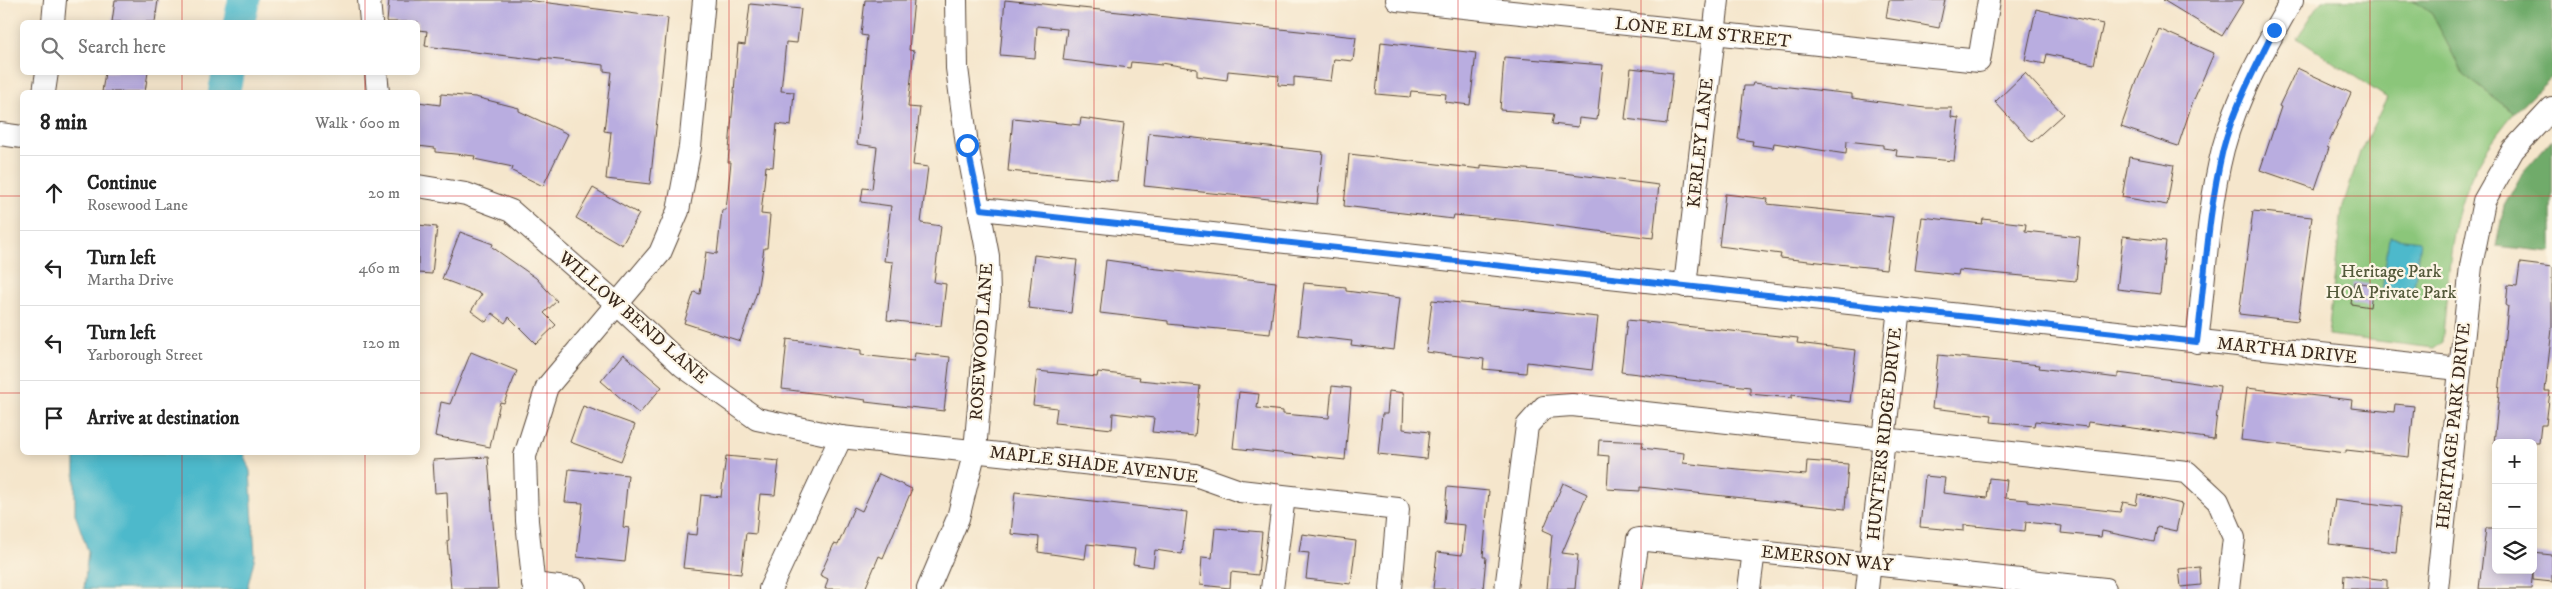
<!DOCTYPE html>
<html lang="en">
<head>
<meta charset="utf-8">
<style>
	:root { --surface:#fff; --page:#f6f6f6; --text:#222; --muted:#767676; --line:#e0e0e0 }
	body { margin:0; font-family:"IM FELL DW Pica",serif; background:var(--page); color:var(--text) }
	.controls { position:absolute; right:15px; bottom:15px; display:grid; overflow:hidden; border-radius:8px; box-shadow:0 2px 12px #0003 }
	.controls button { width:45px; height:45px; display:grid; place-items:center; padding:0; border:0; border-bottom:1px solid var(--line); background:var(--surface); color:var(--text); font:25px sans-serif }
	.stop { position:absolute; width:15px; height:15px; margin:-11px; border:4px solid #1a73e8; border-radius:50%; background:#fff }
	.stop.end { background:#1a73e8; border-color:#fff; box-shadow:0 1px 5px #0008 }
	.list { margin:0; padding:0; list-style:none }
	h2 { display:flex; justify-content:space-between; align-items:center; height:65px; margin:0; padding:0 20px; font-size:21px }
	h2 small { font-size:16px; font-weight:400; color:var(--muted) }
	.list li { display:grid; grid-template-columns:32px 1fr auto; gap:15px; align-items:center; box-sizing:border-box; height:75px; padding:0 20px; border-top:1px solid var(--line) }
	.list b { display:block; font-size:19px; white-space:nowrap }
	.list p { margin:0; font-size:16px; white-space:nowrap; color:var(--muted) }
	.list em { font-size:16px; font-style:normal; color:var(--muted) }
	.icon { flex:none; width:28px; height:28px; fill:none; stroke:currentColor; stroke-width:2; stroke-linecap:round; stroke-linejoin:round }
	.map { position:relative; flex:none; width:2552px; height:589px; overflow:hidden }
	.search { position:absolute; background:var(--surface); box-shadow:0 2px 12px #0003; left:20px; top:20px; width:400px; height:55px; display:flex; align-items:center; gap:12px; box-sizing:border-box; padding:0 18px; border-radius:8px; color:var(--muted); font-size:19px }
	.panel { position:absolute; background:var(--surface); box-shadow:0 2px 12px #0003; left:20px; top:90px; width:400px; height:365px; border-radius:8px }
	.map>svg:first-child { display:block }
</style>
</head>
<body>
<div class="map">
<svg width="2552" height="589" viewBox="0 0 2552 589">
	<rect width="100%" height="100%" fill="#fcf5e5"/>
	<filter id="ink" filterUnits="userSpaceOnUse"><feTurbulence type="fractalNoise" baseFrequency=".02" numOctaves="2"/><feDisplacementMap in="SourceGraphic" scale="10" xChannelSelector="R" yChannelSelector="G"/><feConvolveMatrix kernelMatrix="1 2 1 2 8 2 1 2 1" color-interpolation-filters="sRGB"/></filter>
	<filter id="wash" filterUnits="userSpaceOnUse"><feTurbulence type="fractalNoise" baseFrequency=".0096" numOctaves="4" result="noise"/><feDisplacementMap in="SourceGraphic" scale="20" xChannelSelector="R" yChannelSelector="G"/><feGaussianBlur stdDeviation="1.12" result="paint"/><feColorMatrix in="noise" values="0 0 0 0 0 0 0 0 0 0 0 0 0 0 0 0 0 1.4 0 .05"/><feComposite in="paint" operator="in"/></filter>
	<g filter="url(#wash)">
		<rect width="100%" height="100%" fill="#f5e6cc"/>
		<path fill="#8bc67a" stroke="#63784c" d="M2322,0H2413L2432,14L2463,74L2514,113C2493,138 2473,167 2463,198C2448,243 2448,295 2442,342L2434,348L2328,335L2342,209L2360,152L2387,98L2297,38Z"/>
		<g fill="#70ab6a" stroke="#566a44">
			<polygon points="2413,0 2552,0 2552,77 2514,113 2463,74 2432,14"/>
			<polygon points="2552,139 2552,252 2496,246 2504,206 2523,172"/>
		</g>
		<g fill="#4eb9cb" stroke="#447274">
			<polygon points="2389,237 2420,241 2413,296 2382,292"/>
			<polygon points="75,453 243,453 250,471 255,556 247,589 84,589 88,551 75,514"/>
		</g>
		<g fill="none" stroke-linecap="round" stroke-linejoin="round">
			<g stroke="#4eb9cb" stroke-width="32">
				<polyline points="239,22 244,0"/>
				<polyline points="224,92 228,72"/>
			</g>
		</g>
		<g id="blocks">
			<g fill="#b9ade0">
				<polygon points="115,0 158,0 155,22 112,22"/>
				<polygon points="389,0 526,0 668,18 650,184 606,179 611,132 604,131 611,72 604,71 604,65 541,58 541,60 425,46 427,31 418,30 418,22 387,22"/>
				<polygon points="865,0 914,0 909,50 914,51 908,107 920,108 913,165 928,167 921,223 941,226 934,282 946,284 941,326 887,320 893,262 884,261 891,206 861,202 863,188 872,189 877,147 857,144 867,36 861,35"/>
				<polygon points="1005,0 1356,37 1353,61 1334,59 1331,81 1294,77 1294,86 1278,85 1279,76 1228,71 1227,80 1197,76 1197,69 1162,63 1162,65 1131,62 1130,68 1063,60 1067,29 1037,26 1035,58 1000,55"/>
				<polygon points="1889,0 1945,0 1939,28 1886,18"/>
				<polygon points="2163,0 2244,0 2222,36"/>
				<polygon points="750,4 801,9 797,43 786,42 781,91 794,92 791,126 777,124 773,167 766,166 761,214 770,215 767,248 764,248 757,292 740,341 684,323 694,292 700,294 706,252 717,254 722,210 726,210 731,162 728,162 738,44 745,45"/>
				<polygon points="2036,9 2103,24 2094,64 2047,54 2045,64 2025,60"/>
				<polygon points="2159,29 2214,53 2192,104 2178,146 2121,127 2137,81"/>
				<polygon points="1381,42 1476,53 1470,105 1445,102 1446,94 1411,91 1410,97 1376,94"/>
				<polygon points="1504,57 1603,65 1597,120 1579,118 1578,127 1552,124 1554,114 1500,110"/>
				<polygon points="1631,68 1673,73 1667,124 1625,119"/>
				<polygon points="2297,68 2351,93 2327,147 2329,148 2315,189 2260,170 2281,107 2279,106"/>
				<polygon points="105,72 148,72 145,92 102,92"/>
				<polygon points="2025,73 2063,114 2032,142 1995,102"/>
				<polygon points="1753,83 1852,94 1852,98 1925,108 1952,108 1951,117 1959,118 1954,161 1896,156 1897,150 1883,148 1883,145 1847,141 1846,154 1774,143 1773,148 1752,145 1753,141 1738,139 1744,86 1752,86"/>
				<polygon points="441,94 475,97 519,108 519,111 568,134 543,186 512,171 513,167 474,159 475,156 435,152 435,148 418,146 418,102 440,105"/>
				<polygon points="1013,118 1080,125 1081,118 1124,124 1117,181 1008,171"/>
				<polygon points="1149,133 1323,152 1317,204 1144,186"/>
				<polygon points="1349,154 1481,169 1481,165 1547,171 1659,185 1653,238 1518,221 1454,215 1453,219 1344,206"/>
				<polygon points="2129,157 2174,165 2167,205 2122,197"/>
				<polygon points="593,188 639,214 622,245 576,218"/>
				<polygon points="1725,194 1768,199 1767,204 1893,217 1886,269 1780,258 1781,254 1719,246"/>
				<polygon points="2253,211 2312,217 2298,321 2239,314"/>
				<polygon points="1922,217 1982,224 1983,219 2026,224 2025,231 2080,237 2076,281 1959,270 1958,275 1915,270"/>
				<polygon points="418,225 437,227 432,274 418,273"/>
				<polygon points="460,232 493,244 492,247 536,278 557,301 544,313 556,325 536,344 509,317 505,323 492,313 486,322 471,311 482,294 442,279"/>
				<polygon points="2123,236 2166,241 2160,294 2117,289"/>
				<polygon points="1034,255 1077,260 1071,313 1028,308"/>
				<polygon points="1106,260 1149,266 1149,268 1276,282 1270,334 1168,324 1168,321 1100,313"/>
				<polygon points="2520,263 2552,267 2552,329 2545,391 2550,391 2546,425 2541,425 2539,443 2494,443 2508,306 2506,306 2508,285 2517,286"/>
				<polygon points="2354,282 2373,285 2370,307 2351,304"/>
				<polygon points="1304,283 1346,287 1346,291 1400,298 1394,350 1351,345 1352,341 1298,335"/>
				<polygon points="1432,300 1598,317 1592,370 1527,362 1526,373 1483,369 1484,359 1426,352"/>
				<polygon points="1627,320 1798,338 1797,343 1856,350 1850,402 1792,395 1792,398 1750,394 1750,387 1621,372"/>
				<polygon points="787,339 861,350 861,355 914,361 915,353 950,357 944,411 865,402 866,400 782,389"/>
				<polygon points="471,352 517,371 504,403 500,402 490,447 435,436 441,402 450,404"/>
				<polygon points="623,354 662,387 639,414 601,381"/>
				<polygon points="1938,355 2040,365 2039,368 2118,378 2118,373 2220,386 2214,439 2088,422 2087,427 2035,421 2034,426 1991,422 1992,415 1932,408"/>
				<polygon points="1037,371 1097,377 1098,372 1140,377 1139,380 1200,386 1195,436 1152,432 1154,418 1113,413 1112,429 1055,423 1057,408 1033,405"/>
				<polygon points="1332,386 1351,388 1345,460 1233,448 1239,392 1259,394 1257,408 1283,411 1283,414 1329,418"/>
				<polygon points="2247,388 2352,400 2351,408 2394,412 2395,404 2414,406 2409,457 2346,450 2346,453 2241,440"/>
				<polygon points="1389,391 1404,393 1403,429 1429,432 1426,459 1378,454 1382,414 1387,414"/>
				<polygon points="583,406 635,425 621,461 570,442"/>
				<polygon points="1599,440 1643,442 1642,448 1684,453 1683,463 1727,468 1806,475 1807,461 1848,464 1845,509 1640,487 1640,491 1607,489 1609,456 1598,455"/>
				<polygon points="726,456 779,461 775,495 760,494 756,534 746,533 741,574 683,568 687,534 697,535 701,495 721,497"/>
				<polygon points="488,457 498,589 451,589 447,541 449,540 447,492 435,493 433,460"/>
				<polygon points="569,469 628,475 623,527 629,528 625,562 577,557 583,503 565,502"/>
				<polygon points="879,474 912,489 883,558 879,556 865,589 825,589 828,579 820,575 834,544 838,545 854,507 862,511"/>
				<polygon points="1925,476 1945,478 1943,493 1987,498 1989,478 2007,480 2005,498 2028,500 2028,502 2120,512 2123,502 2136,505 2138,494 2182,504 2176,531 2157,527 2154,542 2102,531 2101,537 2061,533 2062,526 2026,522 2025,531 1964,525 1964,531 1920,527"/>
				<polygon points="1563,483 1587,494 1562,553 1578,555 1575,589 1547,589 1552,534 1543,530"/>
				<polygon points="1447,487 1489,491 1483,557 1486,557 1483,589 1433,589 1437,552 1462,555 1465,525 1444,523"/>
				<polygon points="1015,492 1187,512 1182,554 1155,550 1153,567 1133,564 1135,549 1087,544 1085,559 1038,552 1039,537 1011,534"/>
				<polygon points="2335,499 2401,507 2396,552 2329,544"/>
				<polygon points="1215,528 1262,532 1258,575 1231,572 1230,588 1200,585 1202,557 1212,558"/>
				<polygon points="2486,528 2496,528 2496,570 2533,570 2531,589 2479,589"/>
				<polygon points="1302,534 1356,541 1351,584 1306,579 1309,553 1299,552"/>
				<polygon points="2533,553 2552,555 2552,582 2533,580"/>
				<polygon points="2200,567 2201,585 2181,587 2179,569"/>
				<polygon points="2344,575 2387,580 2387,589 2343,589"/>
			</g>
		</g>
	</g>
	<g filter="url(#ink)">
		<use href="#blocks" fill-opacity="0" stroke="#574638" stroke-width="1"/>
		<g fill="none" stroke-linecap="round" stroke-linejoin="round">
			<defs>
				<g id="minor">
					<polyline points="369,0 371,22"/>
					<polyline points="1397,0 1979,61 1989,0"/>
					<polyline points="53,22 55,0"/>
					<polyline points="376,72 378,92"/>
					<polyline points="44,92 47,72"/>
					<polyline points="0,134 22,137"/>
					<polyline points="418,186 466,194 511,211 616,303 683,366 757,419 841,437 1195,475 1240,491 1398,509 1391,589"/>
					<polyline points="981,209 2459,369"/>
					<polyline points="1685,286 1718,0"/>
					<path d="M2197,342C2205,278 2207,212 2223,149C2237,96 2265,47 2292,0"/>
					<polyline points="533,584 575,589"/>
					<polyline points="534,589 527,521 525,456 547,387 660,253 678,211 690,147 704,0"/>
					<polyline points="770,589 841,437"/>
					<polyline points="928,589 958,518 975,450 989,296 988,256 967,145 957,68 956,0"/>
					<polyline points="1272,589 1284,497"/>
					<polyline points="1506,589 1527,426 1544,407 1572,405 2187,472 2218,501 2234,538 2228,589"/>
					<polyline points="1631,589 1638,539 2105,589"/>
					<polyline points="1749,589 1754,551"/>
					<polyline points="1867,589 1899,308"/>
					<polyline points="2437,589 2471,266 2484,201 2513,150 2552,108"/>
				</g>
			</defs>
			<use href="#minor" stroke="#574638" stroke-width="24"/>
			<use href="#minor" stroke="#fff" stroke-width="22"/>
		</g>
	</g>
	<g fill="none" stroke-linecap="round" stroke-linejoin="round" filter="url(#ink)">
		<path stroke="#1a73e8" stroke-width="6" d="M967,145L981,209L2197,342C2205,278 2208,212 2223,149C2234,107 2255,69 2274,30"/>
	</g>
	<path fill="none" stroke="#d62828" stroke-width="1" stroke-opacity="0.55" d="M182,0V22M365,0V22M547,0V589M729,0V589M911,0V589M1094,0V589M1276,0V589M1458,0V589M1641,0V589M1823,0V589M2005,0V589M2187,0V589M2370,0V589M182,72V92M365,72V92M0,196H22M418,196H2552M0,393H22M418,393H2552M182,452V589M365,452V589"/>
	<g text-anchor="middle" dominant-baseline="central" stroke-width="4.5" stroke-linejoin="round" paint-order="stroke">
		<g font-size="18" fill="#3b2a1e" stroke="#fcf5e5">
			<text transform="translate(1703 33) rotate(6)">LONE ELM STREET</text>
			<text transform="translate(1701 143) rotate(-84)">KERLEY LANE</text>
			<text transform="translate(633 318) rotate(41)">WILLOW BEND LANE</text>
			<text transform="translate(982 342) rotate(-86)">ROSEWOOD LANE</text>
			<text transform="translate(2287 351) rotate(6)">MARTHA DRIVE</text>
			<text transform="translate(2454 426) rotate(-84)">HERITAGE PARK DRIVE</text>
			<text transform="translate(1885 434) rotate(-84)">HUNTERS RIDGE DRIVE</text>
			<text transform="translate(1094 465) rotate(7)">MAPLE SHADE AVENUE</text>
			<text transform="translate(1827 559) rotate(6)">EMERSON WAY</text>
		</g>
		<g font-size="18" fill="#53593a" stroke="#fcf5e5">
			<text x="2391" y="272">Heritage Park<tspan x="2391" dy="21">HOA Private Park</tspan></text>
		</g>
	</g>
</svg>
<div class="controls">
<button>+</button>
<button>−</button>
<button><svg class="icon" aria-label="layers" viewBox="0 0 24 24"><path d="M12 4l9 5-9 5-9-5zM3 14l9 5 9-5"/></svg></button>
</div>
<div class="stop" style="left:967px;top:145px"></div>
<div class="stop end" style="left:2274px;top:30px"></div>
<div class="search"><svg class="icon" aria-label="search" viewBox="0 0 24 24"><circle cx="10" cy="10" r="6"/><path d="M15 15l6 6"/></svg>Search here</div>
<section class="panel">
<h2>8 min<small>Walk · 600 m</small></h2>
<ul class="list">
<li><svg class="icon" aria-label="ahead" viewBox="0 0 24 24"><path d="M12 20V5M6 11l6-6 6 6"/></svg><div><b>Continue</b><p>Rosewood Lane</p></div><em>20 m</em></li>
<li><svg class="icon" aria-label="left" viewBox="0 0 24 24"><path d="M17 20v-9H6M10 6l-5 5 5 5"/></svg><div><b>Turn left</b><p>Martha Drive</p></div><em>460 m</em></li>
<li><svg class="icon" aria-label="left" viewBox="0 0 24 24"><path d="M17 20v-9H6M10 6l-5 5 5 5"/></svg><div><b>Turn left</b><p>Yarborough Street</p></div><em>120 m</em></li>
<li><svg class="icon" aria-label="arrive" viewBox="0 0 24 24"><path d="M6 21V4h12l-3 4 3 4H6"/></svg><div><b>Arrive at destination</b></div></li>
</ul>
</section>
</div>
</body>
</html>
